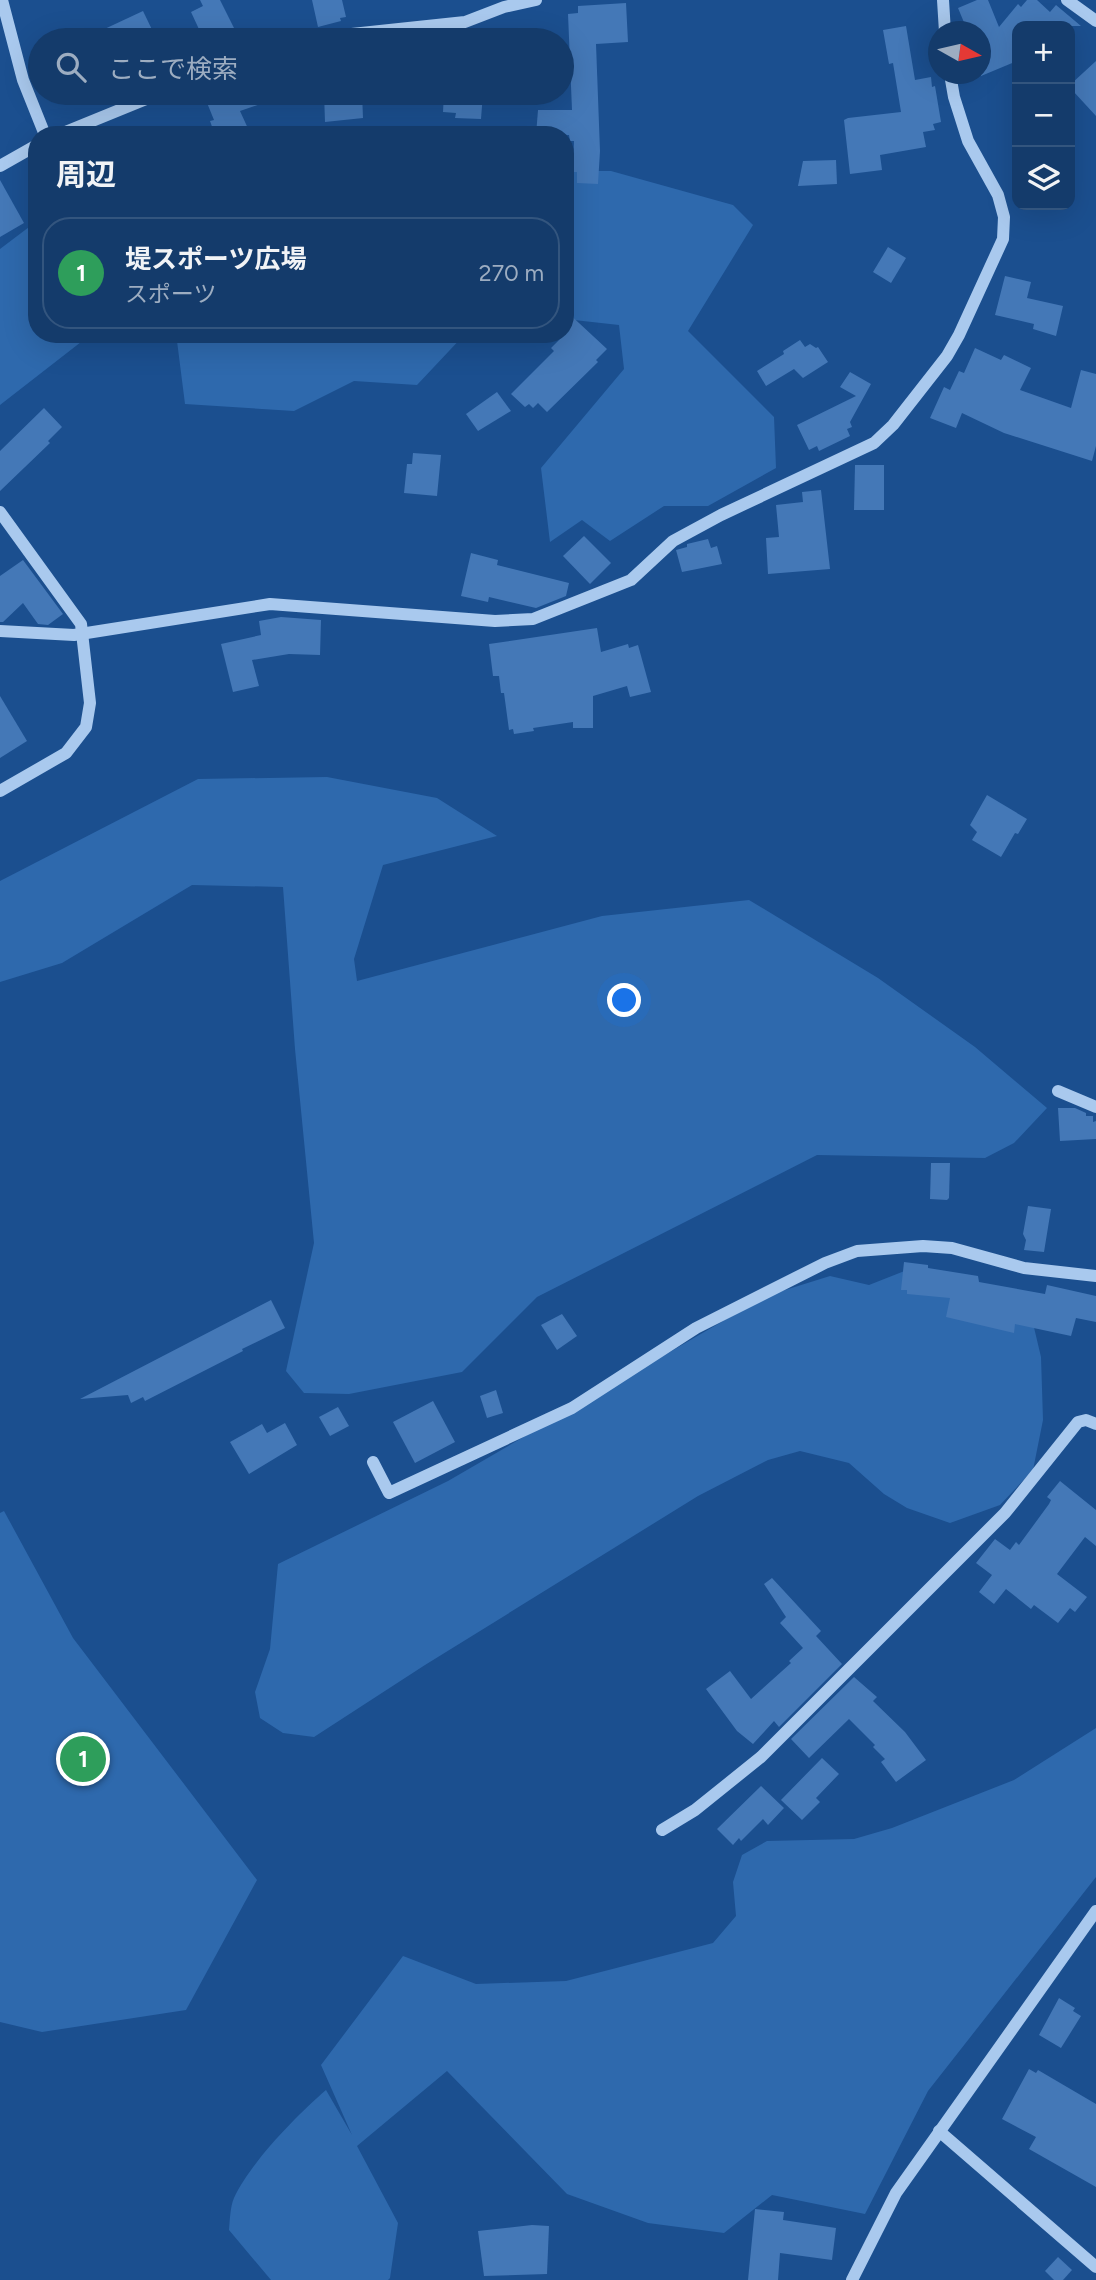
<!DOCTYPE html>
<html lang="ja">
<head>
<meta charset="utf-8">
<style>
	:root { --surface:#143b6b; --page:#1d4271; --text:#f1f3f6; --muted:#9dadc1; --line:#33557e; --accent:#ffd166 }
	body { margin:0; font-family:Figtree,"Noto Sans JP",sans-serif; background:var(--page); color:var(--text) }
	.controls { position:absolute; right:21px; top:21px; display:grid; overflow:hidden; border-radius:14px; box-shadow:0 7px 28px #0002 }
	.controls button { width:63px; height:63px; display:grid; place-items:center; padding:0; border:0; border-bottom:2px solid var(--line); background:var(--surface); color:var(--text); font:35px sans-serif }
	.compass { position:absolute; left:928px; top:21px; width:63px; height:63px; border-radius:50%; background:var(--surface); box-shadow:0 7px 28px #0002; rotate:98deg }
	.you { position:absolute; left:625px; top:1001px; width:24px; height:24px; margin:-18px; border:5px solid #fff; border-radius:50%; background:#1a73e8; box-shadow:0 0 0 10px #1a73e833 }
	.badge { display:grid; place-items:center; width:46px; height:46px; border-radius:50%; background:var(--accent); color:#fff; font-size:23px; font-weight:700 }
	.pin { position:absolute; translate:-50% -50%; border:4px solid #fff; box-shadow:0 2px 7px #0006 }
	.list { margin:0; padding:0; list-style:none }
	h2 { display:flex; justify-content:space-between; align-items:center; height:91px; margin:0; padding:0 28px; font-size:30px }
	h2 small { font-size:23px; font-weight:400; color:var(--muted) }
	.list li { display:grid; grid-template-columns:46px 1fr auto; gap:21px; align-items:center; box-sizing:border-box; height:112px; margin:0 14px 14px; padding:0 14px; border:2px solid var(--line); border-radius:28px }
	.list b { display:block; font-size:26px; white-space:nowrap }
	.list p { margin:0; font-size:23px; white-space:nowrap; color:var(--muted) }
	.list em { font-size:23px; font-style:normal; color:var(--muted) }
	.icon { flex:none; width:38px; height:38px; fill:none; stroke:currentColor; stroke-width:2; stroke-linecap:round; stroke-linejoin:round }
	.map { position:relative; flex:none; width:1096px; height:2280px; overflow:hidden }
	.search { position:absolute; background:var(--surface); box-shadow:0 7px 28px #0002; left:28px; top:28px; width:546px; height:77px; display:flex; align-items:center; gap:18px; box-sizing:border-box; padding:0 24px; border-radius:38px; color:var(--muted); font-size:26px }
	.panel { position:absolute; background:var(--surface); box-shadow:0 7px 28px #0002; left:28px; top:126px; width:546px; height:217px; border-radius:28px }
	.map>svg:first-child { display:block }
</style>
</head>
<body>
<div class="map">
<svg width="1096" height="2280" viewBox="0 0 1096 2280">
	<rect width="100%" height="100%" fill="#1b4f8f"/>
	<g fill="#2e69ad">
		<polygon points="565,171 611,171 733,205 753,225 688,331 774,417 776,468 708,506 664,506 610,541 582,520 550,542 541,468 624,369 619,325 565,319"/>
		<polygon points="37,221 37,334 465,334 417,385 354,381 294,411 185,404 177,341 81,342 0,405 0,249"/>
		<polygon points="327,777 437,798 497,836 383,865 354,959 357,981 602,916 749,900 878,978 975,1047 1047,1108 1014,1143 985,1158 817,1155 537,1297 462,1372 349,1394 304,1393 286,1371 314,1243 295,1049 283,887 192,885 62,963 0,982 0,881 198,779"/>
		<polygon points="907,1270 1032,1319 1041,1357 1043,1420 1033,1470 1000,1505 950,1523 907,1508 884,1494 849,1463 800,1451 768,1460 698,1496 425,1665 314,1737 283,1733 260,1718 255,1692 270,1649 278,1564 448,1481 766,1296 830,1276 869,1285"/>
		<polygon points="4,1511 73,1638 257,1880 186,2010 42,2032 0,2022 0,1513"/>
		<path d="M1096,1728V1877L928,2091L865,2214L772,2195L724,2233L648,2223L567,2194L447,2071L357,2146L398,2223L390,2278L388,2280H271L229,2230C230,2220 230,2207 234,2198C251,2162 296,2116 326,2090L352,2135L321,2065L403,1956L476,1984L566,1981L713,1943L736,1916L733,1882L742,1855L767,1841L854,1839L892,1828L1014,1780Z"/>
	</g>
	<g fill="#4478b7">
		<polygon points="200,0 220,0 240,40 204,40 191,12 203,6"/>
		<polygon points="312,0 342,0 346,17 340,18 341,21 318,27"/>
		<polygon points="977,0 988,0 999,27 1018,4 1021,7 1027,0 1037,0 1050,12 1056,5 1081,26 1017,26 1017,61 981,76 981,32 968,32 958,8"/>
		<polygon points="626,3 628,42 596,44 600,151 598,184 577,183 577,172 573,172 574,141 570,141 569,135 536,135 538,110 572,110 568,14 578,13 578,6"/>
		<polygon points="143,11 157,40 81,40"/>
		<polygon points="906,26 915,80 931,77 932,87 935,86 941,122 933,124 935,130 923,132 926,147 880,155 882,170 850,174 844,120 848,118 901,112 893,63 889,64 883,30"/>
		<polygon points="1096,61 1096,116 1073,91 1075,89 1071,84"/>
		<polygon points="203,93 284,93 284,96 240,111 251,135 215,135 210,121 214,120"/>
		<polygon points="324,93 362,93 363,118 325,122"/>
		<polygon points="444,93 483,93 481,119 455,118 456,113 443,112"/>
		<polygon points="836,160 837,184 798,186 803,161"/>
		<polygon points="0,180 24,223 0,237"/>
		<polygon points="888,247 906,258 891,283 873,272"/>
		<polygon points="1005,276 1031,282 1027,298 1063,306 1056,336 1033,329 1034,324 995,315"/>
		<polygon points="565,310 607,349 596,360 598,362 547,412 538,403 533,408 529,404 525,407 511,394 554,351 551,348 565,334"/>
		<polygon points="800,340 805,347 810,344 816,348 818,347 828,362 803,378 794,369 766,386 757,371 784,354 783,351"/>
		<polygon points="975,348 1001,360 1004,355 1031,368 1020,390 1071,408 1081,370 1096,374 1096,446 1092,461 1004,433 962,413 956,428 930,418 944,387 950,390 959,371 964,373"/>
		<polygon points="850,372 871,384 850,422 852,427 847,429 850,436 819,451 817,446 809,450 797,425 856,396 840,387"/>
		<polygon points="497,392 511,411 478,431 466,414"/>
		<polygon points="44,408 62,427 48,441 50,443 0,491 0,451"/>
		<polygon points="413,453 441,455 437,496 404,493 407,464 412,464"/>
		<polygon points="855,465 884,465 884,510 854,510"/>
		<polygon points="821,490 830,569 768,574 766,538 779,537 776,505 803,502 802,492"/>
		<polygon points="584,536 611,563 590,584 563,556"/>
		<polygon points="708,539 711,548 717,546 722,564 682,572 676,550 687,547 687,544"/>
		<polygon points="471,553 498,560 497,565 569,583 566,596 536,608 489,597 488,602 461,596"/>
		<polygon points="23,560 63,614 48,625 38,624 23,603 3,622 0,622 0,576"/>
		<polygon points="281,617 321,620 320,655 289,654 252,660 259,686 233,692 221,644 261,635 259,621"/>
		<polygon points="597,628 601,652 628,644 629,648 638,645 651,692 630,697 627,686 593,696 593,728 573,728 573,722 533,728 534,731 514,734 513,729 509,730 504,693 501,693 499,676 493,676 489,644"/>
		<polygon points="0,696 27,741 0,758"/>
		<polygon points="987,795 1027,819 1018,834 1015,833 1001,857 972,840 977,832 970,825"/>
		<polygon points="1058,1108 1075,1108 1086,1113 1086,1116 1093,1116 1093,1122 1096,1121 1096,1139 1060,1141"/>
		<polygon points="931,1163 950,1163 949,1198 947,1200 930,1199"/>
		<polygon points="1028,1206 1051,1209 1044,1252 1024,1250 1026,1240 1023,1234"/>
		<polygon points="904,1262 928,1265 928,1268 978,1276 979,1282 1045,1294 1047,1285 1096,1296 1096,1322 1076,1318 1071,1336 1015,1324 1014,1333 946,1317 950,1298 907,1294 907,1290 901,1290"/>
		<polygon points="271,1300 285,1328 242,1349 243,1351 145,1401 143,1397 131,1403 128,1395 80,1399"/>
		<polygon points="562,1314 577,1336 557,1350 541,1325"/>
		<polygon points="496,1390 503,1413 487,1418 480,1396"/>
		<polygon points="433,1401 455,1442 415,1463 393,1422"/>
		<polygon points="338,1407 349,1426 330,1436 319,1417"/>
		<polygon points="285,1423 297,1445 249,1474 230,1442 262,1424 267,1433"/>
		<polygon points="1060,1481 1096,1510 1096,1546 1085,1537 1057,1574 1087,1597 1075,1612 1070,1608 1058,1623 1034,1605 1031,1609 1006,1589 994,1604 979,1592 992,1575 976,1563 995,1539 1010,1550 1016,1542 1019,1545 1049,1504 1051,1500 1047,1497"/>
		<polygon points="772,1578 821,1631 816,1636 842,1664 779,1727 774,1721 753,1744 737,1731 706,1689 730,1671 751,1699 791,1663 789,1661 803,1648 780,1623 786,1617 764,1584"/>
		<polygon points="854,1677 877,1697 873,1701 905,1732 926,1760 896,1782 881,1762 885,1759 873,1747 875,1745 849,1719 809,1758 791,1739"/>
		<polygon points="822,1758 839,1774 816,1798 820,1802 802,1820 781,1800"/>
		<polygon points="761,1786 784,1808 768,1825 763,1819 741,1841 739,1838 733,1845 717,1829"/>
		<polygon points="1059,1998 1075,2008 1073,2011 1081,2016 1061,2048 1039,2035"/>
		<polygon points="1029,2069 1036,2073 1038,2070 1096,2104 1096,2187 1029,2149 1036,2137 1002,2119"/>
		<polygon points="755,2209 784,2212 783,2220 836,2228 832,2260 780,2253 778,2280 748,2280"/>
		<polygon points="532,2225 549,2226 547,2274 484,2276 478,2231"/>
		<polygon points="1058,2257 1072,2270 1063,2280 1054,2280 1045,2271"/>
	</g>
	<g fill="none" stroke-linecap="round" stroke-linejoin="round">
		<g stroke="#a9c9ee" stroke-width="12">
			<polyline points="2,0 23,80 45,135"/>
			<polyline points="943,0 945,32"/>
			<polyline points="1067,0 1096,21"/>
			<polyline points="295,40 465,22 504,7 536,0"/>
			<polyline points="58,135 161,93"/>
			<polyline points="0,166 37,145"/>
			<polyline points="0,512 81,624 90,703 86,727 66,753 0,791"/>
			<polyline points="0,631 74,635 270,604 495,621 533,619 631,580 673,541 721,515 874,443 893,425 947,356 959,335 1003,239 1004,217 998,195 968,141 954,97 950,74"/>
			<polyline points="1058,1091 1096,1107"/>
			<polyline points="373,1462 389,1493 572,1408 696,1328 825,1263 857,1251 923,1246 952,1248 1024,1268 1096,1276"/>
			<polyline points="662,1830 695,1810 761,1757 1005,1513 1078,1422 1086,1420 1096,1424"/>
			<polyline points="939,2131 1096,2267"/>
			<polyline points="852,2280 896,2193 1096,1911"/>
		</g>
	</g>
</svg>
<div class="controls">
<button>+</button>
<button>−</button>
<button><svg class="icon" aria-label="layers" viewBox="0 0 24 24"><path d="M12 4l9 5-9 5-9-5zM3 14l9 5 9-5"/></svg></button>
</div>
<svg class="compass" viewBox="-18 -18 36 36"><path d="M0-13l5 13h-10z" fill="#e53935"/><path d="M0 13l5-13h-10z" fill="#9dadc1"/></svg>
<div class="you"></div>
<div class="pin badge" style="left:83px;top:1759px;background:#2e9e5b">1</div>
<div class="search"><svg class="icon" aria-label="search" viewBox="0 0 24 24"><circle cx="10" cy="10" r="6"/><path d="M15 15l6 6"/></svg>ここで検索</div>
<section class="panel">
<h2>周辺<small></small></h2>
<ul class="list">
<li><span class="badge" style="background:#2e9e5b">1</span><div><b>堤スポーツ広場</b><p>スポーツ</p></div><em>270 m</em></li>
</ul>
</section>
</div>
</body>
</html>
